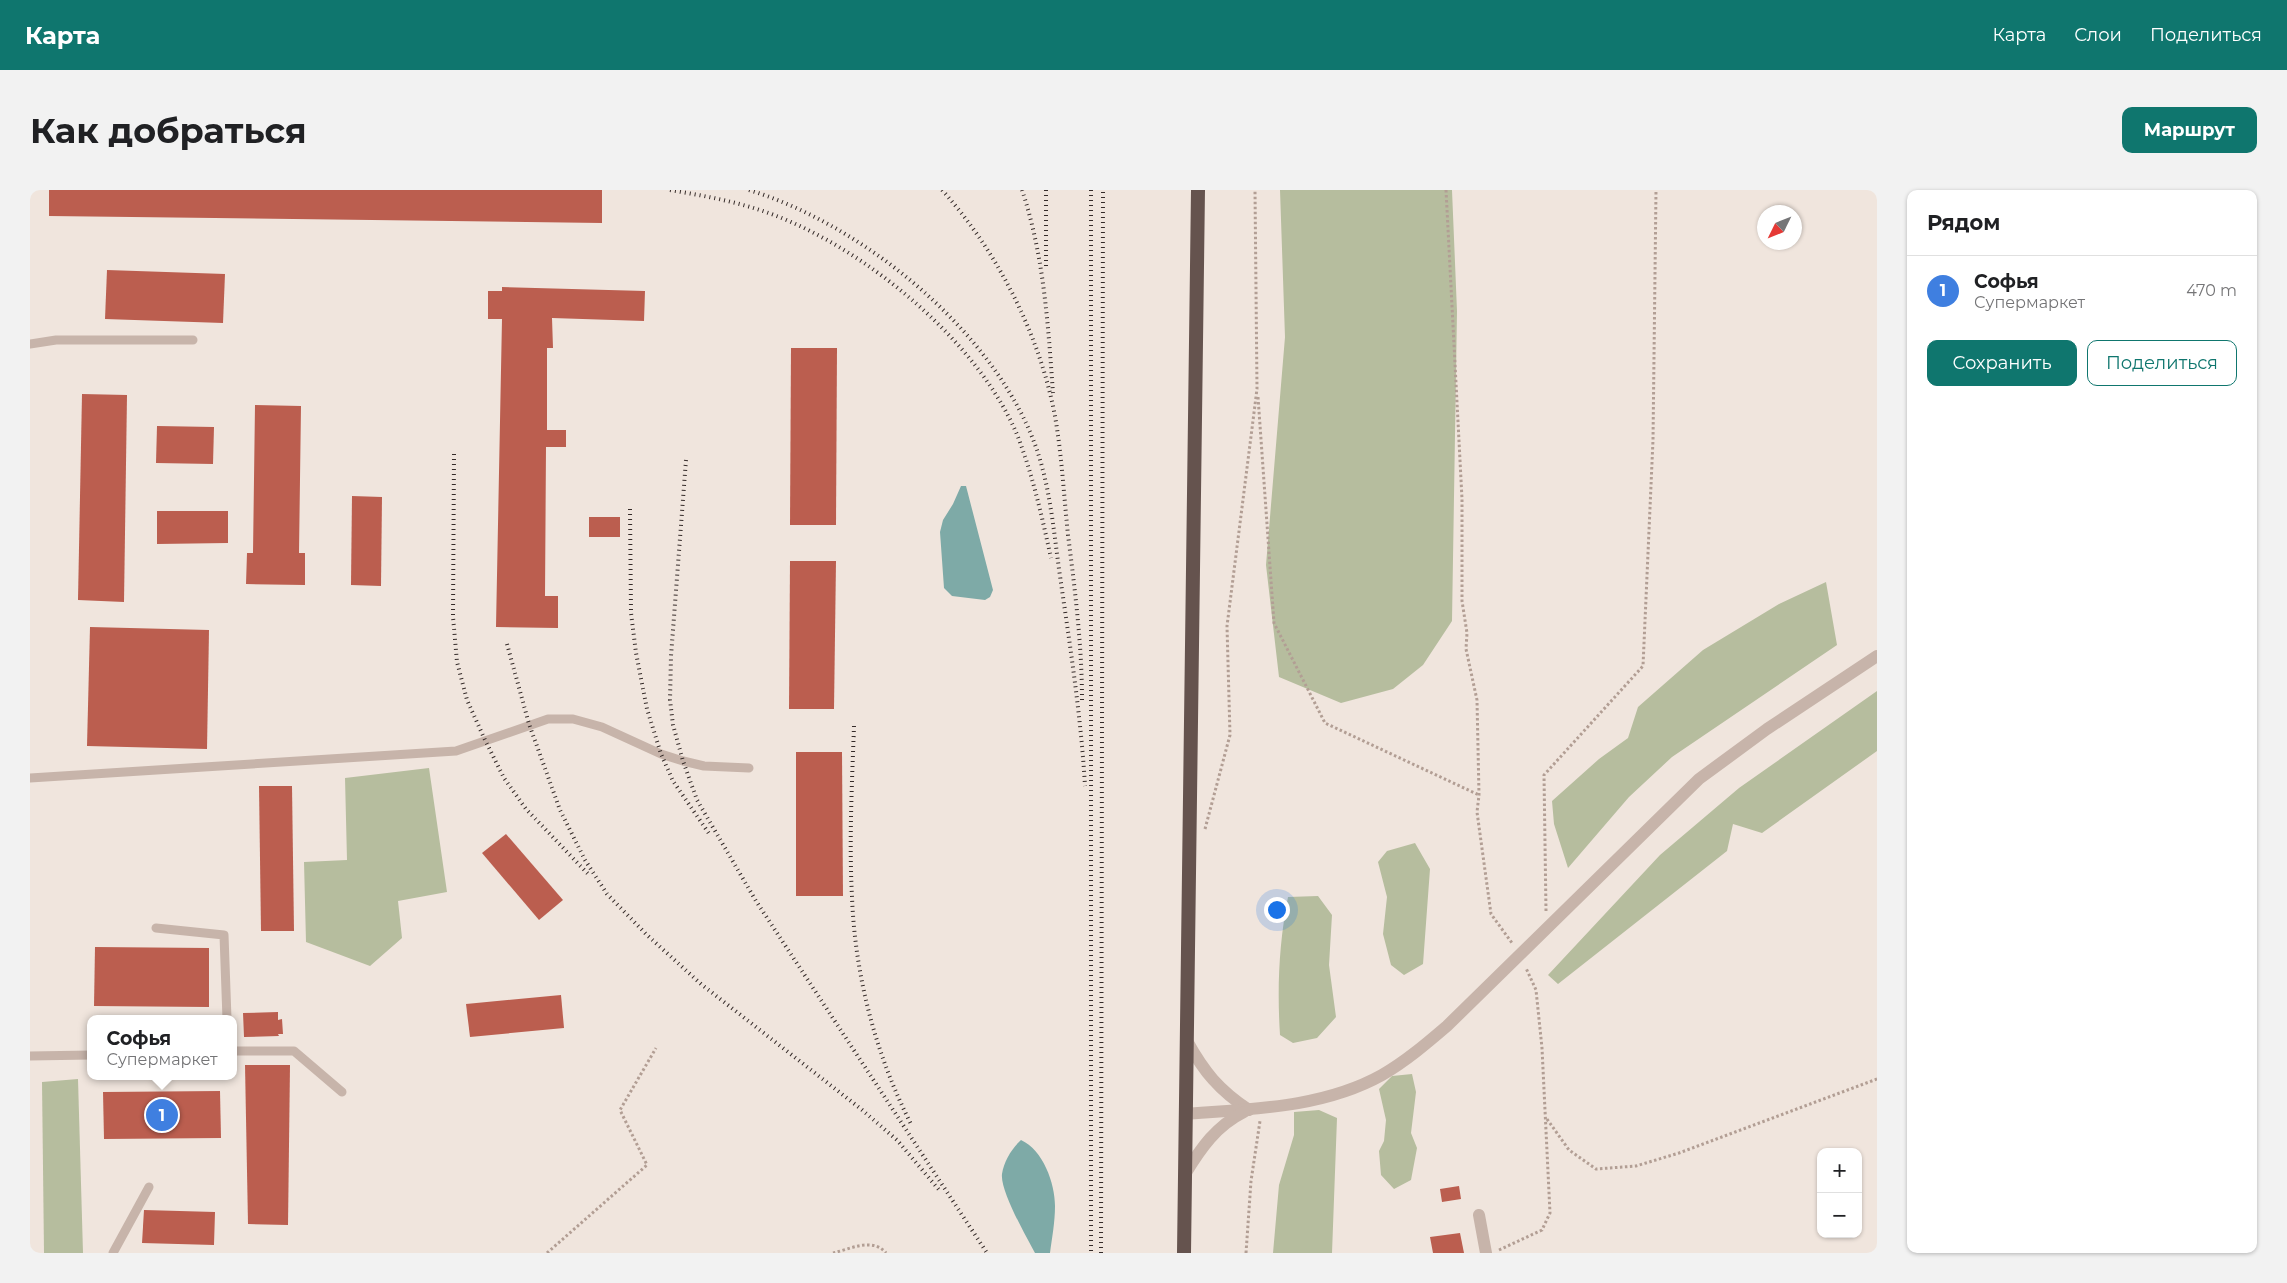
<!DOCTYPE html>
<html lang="ru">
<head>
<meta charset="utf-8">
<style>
	:root { --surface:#fff; --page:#f2f2f2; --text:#202124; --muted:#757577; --line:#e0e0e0; --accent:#0f766e }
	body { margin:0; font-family:Montserrat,sans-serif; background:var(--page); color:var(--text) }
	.controls { position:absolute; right:15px; bottom:15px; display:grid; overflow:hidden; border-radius:10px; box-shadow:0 1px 4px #0004 }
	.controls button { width:45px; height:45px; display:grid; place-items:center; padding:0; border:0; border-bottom:1px solid var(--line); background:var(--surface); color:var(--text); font:25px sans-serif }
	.compass { position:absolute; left:1727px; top:15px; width:45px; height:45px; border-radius:50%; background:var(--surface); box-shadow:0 1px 4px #0004; rotate:227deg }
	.you { position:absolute; left:1246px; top:719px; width:18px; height:18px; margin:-12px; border:4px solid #fff; border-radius:50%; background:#1a73e8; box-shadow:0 0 0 8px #1a73e833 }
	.badge { display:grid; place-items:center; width:32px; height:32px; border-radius:50%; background:var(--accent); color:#fff; font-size:16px; font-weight:700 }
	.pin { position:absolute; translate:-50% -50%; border:2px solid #fff; box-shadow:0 1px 5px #0006 }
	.popup { position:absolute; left:57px; top:825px; width:150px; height:65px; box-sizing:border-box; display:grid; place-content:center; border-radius:10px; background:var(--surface); filter:drop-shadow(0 1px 4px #0005); font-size:16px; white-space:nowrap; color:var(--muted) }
	.popup b { font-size:19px; color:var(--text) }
	.popup::after { content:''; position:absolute; left:50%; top:100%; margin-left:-10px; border:10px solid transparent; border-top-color:var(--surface) }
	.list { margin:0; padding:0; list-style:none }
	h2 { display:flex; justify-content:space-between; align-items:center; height:65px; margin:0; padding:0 20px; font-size:21px }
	h2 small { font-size:16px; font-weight:400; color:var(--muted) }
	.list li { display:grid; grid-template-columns:32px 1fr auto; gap:15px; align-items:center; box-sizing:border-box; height:70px; padding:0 20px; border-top:1px solid var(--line) }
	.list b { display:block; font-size:19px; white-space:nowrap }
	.list p { margin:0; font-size:16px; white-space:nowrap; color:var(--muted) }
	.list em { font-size:16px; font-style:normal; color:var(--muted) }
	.actions { display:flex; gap:10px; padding:15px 20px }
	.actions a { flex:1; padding:11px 0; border:1px solid var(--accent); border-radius:10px; text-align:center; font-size:18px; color:var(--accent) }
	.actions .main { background:var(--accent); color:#fff }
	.map { position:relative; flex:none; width:1847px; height:1063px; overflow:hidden; border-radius:10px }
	header { display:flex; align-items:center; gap:30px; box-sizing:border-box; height:70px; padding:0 25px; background:var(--accent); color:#fff }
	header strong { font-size:24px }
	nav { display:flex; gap:28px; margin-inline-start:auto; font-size:18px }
	.intro { display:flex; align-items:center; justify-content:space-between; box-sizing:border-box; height:120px; padding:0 30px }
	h1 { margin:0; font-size:35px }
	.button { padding:12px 22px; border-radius:10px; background:var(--accent); color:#fff; font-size:18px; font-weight:700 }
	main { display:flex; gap:30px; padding:0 30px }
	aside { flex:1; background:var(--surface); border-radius:10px; box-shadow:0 1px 4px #0004 }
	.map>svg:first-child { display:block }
</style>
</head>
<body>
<header>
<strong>Карта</strong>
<nav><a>Карта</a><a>Слои</a><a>Поделиться</a></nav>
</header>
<div class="intro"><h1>Как добраться</h1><a class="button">Маршрут</a></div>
<main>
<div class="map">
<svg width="1847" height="1063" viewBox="0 0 1847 1063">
	<rect width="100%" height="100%" fill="#f0e5dd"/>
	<g fill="#b6bd9e">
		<polygon points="1250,0 1422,0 1427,121 1422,431 1393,475 1363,499 1311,513 1249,487 1236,375 1255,147"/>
		<polygon points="1796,392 1807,455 1642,567 1599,607 1538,678 1524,634 1522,611 1569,569 1598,548 1608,517 1673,460 1749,414"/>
		<polygon points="1847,501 1847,561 1732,643 1703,634 1697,661 1528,794 1518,785 1630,665 1709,598"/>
		<polygon points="399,578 417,702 368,711 372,748 340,776 276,752 274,672 317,670 315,588"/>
		<polygon points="1385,653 1400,679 1393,774 1374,785 1361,775 1353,744 1357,707 1348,672 1357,661"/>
		<path d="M1288,706L1302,725L1299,775L1306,827L1287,848L1263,853L1250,845C1247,798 1249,753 1258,707Z"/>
		<polygon points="1382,884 1386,902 1381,943 1387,958 1381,990 1364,999 1351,985 1349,961 1354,951 1356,930 1349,899 1362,886"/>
		<polygon points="48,889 53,1063 14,1063 12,892"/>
		<polygon points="1289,920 1307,928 1302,1063 1243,1063 1249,995 1264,945 1264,922"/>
	</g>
	<g fill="#7eaaa7">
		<polygon points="931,296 936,296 963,400 960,407 955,410 922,406 914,398 910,342 913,330 923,314"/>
		<path d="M991,950C1013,960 1025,993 1025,1016C1025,1032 1022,1048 1020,1063H1005C996,1046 970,1001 972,984C974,971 982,958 991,950Z"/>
	</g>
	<g fill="#bb5e4f">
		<polygon points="19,0 572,0 572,33 19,26"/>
		<polygon points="77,80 195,84 193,133 75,129"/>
		<polygon points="472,97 615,101 614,131 522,128 523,158 517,158 517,240 536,240 536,257 516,257 515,406 528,406 528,438 466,437 472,129 458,129 458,101 472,101"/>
		<polygon points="761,158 807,158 806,335 760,335"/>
		<polygon points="52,204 97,205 94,412 48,410"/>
		<polygon points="225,215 271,216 269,363 275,363 275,395 216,394 217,363 223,363"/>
		<polygon points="127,236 184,237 183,274 126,273"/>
		<polygon points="322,306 352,307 351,396 321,395"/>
		<polygon points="127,321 198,321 198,353 127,354"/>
		<rect x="559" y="327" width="31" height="20"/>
		<polygon points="760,371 806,371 804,519 759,519"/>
		<polygon points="60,437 179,440 177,559 57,556"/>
		<polygon points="766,562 812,562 813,706 766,706"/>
		<polygon points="229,596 262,596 264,741 231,741"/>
		<polygon points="476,644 533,710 509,730 452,663"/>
		<polygon points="65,757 179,758 179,817 64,816"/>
		<polygon points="531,805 534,838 440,847 436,814"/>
		<polygon points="248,822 248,830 252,829 253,844 248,844 249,846 214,847 213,823"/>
		<polygon points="215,875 260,875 258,1035 218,1034"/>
		<polygon points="190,901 191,948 74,949 73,902"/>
		<polygon points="1429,996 1431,1009 1412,1012 1410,999"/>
		<polygon points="114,1020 185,1022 184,1055 112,1053"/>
		<polygon points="1430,1043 1434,1063 1403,1063 1400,1047"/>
	</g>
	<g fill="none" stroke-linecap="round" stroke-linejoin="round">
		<g stroke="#b29e94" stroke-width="3" stroke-dasharray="2.5 2.5" stroke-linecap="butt">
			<polyline points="1416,0 1432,309 1432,411 1437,443 1436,459 1447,510 1449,605 1447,622 1461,724 1482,753"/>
			<polyline points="1228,207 1244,433 1295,533 1449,605"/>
			<polyline points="1175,639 1200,545 1197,436 1227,199 1225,0"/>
			<polyline points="1516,721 1514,585 1613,476 1623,250 1626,0"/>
			<polyline points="1517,929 1539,960 1566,979 1606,976 1649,963 1847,889"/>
			<polyline points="1469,1060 1512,1040 1520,1023 1512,858 1506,800 1496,778"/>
			<polyline points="517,1063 617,975 590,920 626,858"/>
			<path d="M803,1063C820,1059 843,1047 856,1063"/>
			<polyline points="1216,1063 1221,991 1230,931"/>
		</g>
		<g stroke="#c7b4aa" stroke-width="9">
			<polyline points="0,154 26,150 163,150"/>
			<polyline points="0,588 426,561 518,529 543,529 572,537 631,564 653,571 674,576 719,578"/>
			<polyline points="126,738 194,745 197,829"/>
			<polyline points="203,861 264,861 312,902"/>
			<polyline points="0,866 61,865"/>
			<polyline points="83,1063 119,997"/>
		</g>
		<polyline stroke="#c7b4aa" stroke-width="12" points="1449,1025 1456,1063"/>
		<g stroke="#c7b4aa" stroke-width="12">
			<path d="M1157,851C1174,882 1189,900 1219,920"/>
			<path d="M1155,924C1221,919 1293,918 1352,885C1376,871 1396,854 1417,836L1669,589L1737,539L1847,466"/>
			<path d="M1155,984C1171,958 1186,936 1214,922"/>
		</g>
		<polyline stroke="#65534e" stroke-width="14" points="1154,1063 1168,0"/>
		<g stroke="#352b29" stroke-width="4" stroke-dasharray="1 4" stroke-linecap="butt">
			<path d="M640,0C675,6 710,12 744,25C837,60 950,153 988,247C1003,286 1012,327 1021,368"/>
			<path d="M719,0C830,34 954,134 1000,242C1020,288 1023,338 1030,386C1040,456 1051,526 1055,596"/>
			<path d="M912,0C968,62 1012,149 1026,232C1032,269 1034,307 1038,345C1045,400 1052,455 1052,511"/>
			<path d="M992,0C1014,66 1018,134 1023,203"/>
			<polyline points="1016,0 1016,80"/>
			<polyline points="1061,0 1061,1063"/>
			<polyline points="424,264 423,427 427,472 437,510 455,550 474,588 496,619 560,686"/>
			<polyline points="656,270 641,466 640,510 643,535 653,571 667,610 726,711 957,1063"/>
			<polyline points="600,319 601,423 606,463 617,519 631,564 643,591 680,645"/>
			<polyline points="477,454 499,534 530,620 555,670 577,704 617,745 671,794 831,919 867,950 910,1001"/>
			<path d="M824,536C822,593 819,650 822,707C825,786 846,866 882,936"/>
			<polyline points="1071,1063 1073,0"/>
		</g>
	</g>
</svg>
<div class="controls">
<button>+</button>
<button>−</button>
</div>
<svg class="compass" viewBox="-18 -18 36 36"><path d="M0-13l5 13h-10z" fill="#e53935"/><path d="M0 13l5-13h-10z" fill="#757577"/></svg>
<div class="you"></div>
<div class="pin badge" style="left:132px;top:925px;background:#3f7fe0">1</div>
<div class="popup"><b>Софья</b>Супермаркет</div>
</div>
<aside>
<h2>Рядом<small></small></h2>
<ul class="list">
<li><span class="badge" style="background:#3f7fe0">1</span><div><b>Софья</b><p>Супермаркет</p></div><em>470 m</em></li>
</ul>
<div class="actions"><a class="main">Сохранить</a><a>Поделиться</a></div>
</aside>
</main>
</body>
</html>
